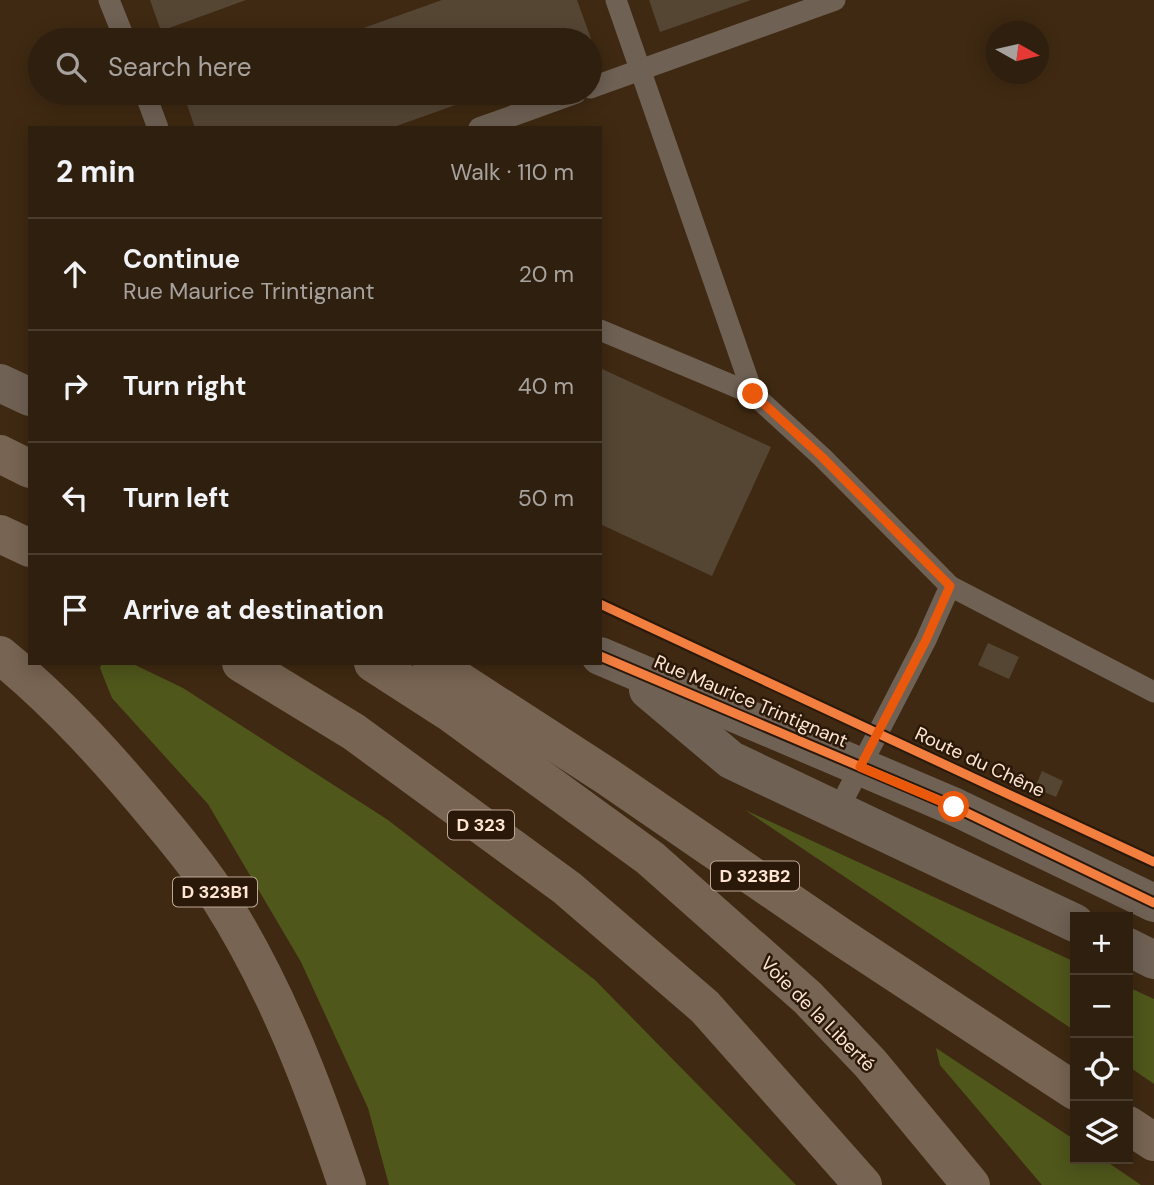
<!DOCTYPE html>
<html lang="en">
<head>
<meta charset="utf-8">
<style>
	:root { --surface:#2f1f0e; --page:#372717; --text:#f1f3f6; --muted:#a7a29e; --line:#4a3d2e }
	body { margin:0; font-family:"DM Sans",sans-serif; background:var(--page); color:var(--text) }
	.controls { position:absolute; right:21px; bottom:21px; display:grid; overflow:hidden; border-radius:0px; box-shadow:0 4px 18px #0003 }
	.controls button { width:63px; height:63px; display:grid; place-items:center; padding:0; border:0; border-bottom:2px solid var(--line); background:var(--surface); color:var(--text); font:35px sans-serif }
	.compass { position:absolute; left:986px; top:21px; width:63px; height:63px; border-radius:50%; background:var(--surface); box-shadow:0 4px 18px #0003; rotate:98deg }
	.stop { position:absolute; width:21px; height:21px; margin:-16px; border:5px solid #ea580c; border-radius:50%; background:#fff }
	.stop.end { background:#ea580c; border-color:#fff; box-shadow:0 2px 7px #0008 }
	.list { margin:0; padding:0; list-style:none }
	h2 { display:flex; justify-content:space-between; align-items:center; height:91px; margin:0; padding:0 28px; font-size:30px }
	h2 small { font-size:23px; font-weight:400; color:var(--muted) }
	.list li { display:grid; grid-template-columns:46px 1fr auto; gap:21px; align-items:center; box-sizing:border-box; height:112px; padding:0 28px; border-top:2px solid var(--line) }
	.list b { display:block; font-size:26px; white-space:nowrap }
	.list p { margin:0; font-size:23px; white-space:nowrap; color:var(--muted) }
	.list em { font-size:23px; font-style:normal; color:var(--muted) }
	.icon { flex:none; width:38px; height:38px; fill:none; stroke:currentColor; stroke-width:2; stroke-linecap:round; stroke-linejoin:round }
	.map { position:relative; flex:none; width:1154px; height:1185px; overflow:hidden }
	.search { position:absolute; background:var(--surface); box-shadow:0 4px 18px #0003; left:28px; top:28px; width:574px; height:77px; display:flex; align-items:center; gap:18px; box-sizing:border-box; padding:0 24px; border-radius:38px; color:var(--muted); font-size:26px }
	.panel { position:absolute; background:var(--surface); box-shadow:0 4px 18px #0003; left:28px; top:126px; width:574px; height:539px; border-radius:0px }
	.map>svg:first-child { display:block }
</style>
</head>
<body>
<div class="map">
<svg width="1154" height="1185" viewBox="0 0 1154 1185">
	<rect width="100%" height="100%" fill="#3f2912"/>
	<g fill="#4f571b">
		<polygon points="102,663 131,663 183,688 388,820 595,980 796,1185 389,1185 368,1108 301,962 208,804 112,698 100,668"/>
		<polygon points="745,810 1075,962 1075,1031"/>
		<polygon points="1128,987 1154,999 1154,1084 1128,1066"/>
		<polygon points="936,1048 1075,1140 1075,1159 1103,1159 1141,1185 1042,1185 940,1065"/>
	</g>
	<g fill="#554634">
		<polygon points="150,0 246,0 161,31"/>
		<polygon points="442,0 577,0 597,55 590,57 590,40 330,40"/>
		<polygon points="649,0 751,0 660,32"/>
		<polygon points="183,93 489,93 391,128 195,128"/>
		<polygon points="600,368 771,447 712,576 600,524"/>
		<polygon points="988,643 1019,657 1009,679 978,665"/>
		<polygon points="1042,771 1063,781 1056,797 1035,788"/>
	</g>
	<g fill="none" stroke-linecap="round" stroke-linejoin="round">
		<g stroke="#6f6154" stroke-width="21">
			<polyline points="109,0 125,40"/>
			<polyline points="616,0 753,394 822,457 950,586"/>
			<polyline points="590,88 835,0"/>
			<polyline points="145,93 158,128"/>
			<polyline points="479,128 576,93"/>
			<polyline points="600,330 753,394"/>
			<polyline points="838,810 926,640 950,586 1154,692"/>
		</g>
		<g stroke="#6f6154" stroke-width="38">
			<polyline points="0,383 30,397"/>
			<polyline points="600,656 955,807 1154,903"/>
			<polyline points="648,690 731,760 1075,923"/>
			<polyline points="1128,947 1154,960"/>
		</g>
		<g stroke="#776452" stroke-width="38">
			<polyline points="0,454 30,469"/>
			<polyline points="0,534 30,548"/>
			<path d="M0,655C59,703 110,760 159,819C180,844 202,871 220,899C276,987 314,1087 347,1185"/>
			<polyline points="241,663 354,732 567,888 705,1007 863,1185"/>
			<polyline points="373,663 449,712 650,858 808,998 870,1063 971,1185"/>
			<polyline points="432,663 608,777 841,937 1075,1091"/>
			<polyline points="1128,1125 1154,1142"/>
		</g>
		<defs>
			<g id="cycleway">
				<polyline points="600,604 1154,862"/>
				<polyline points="600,656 955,807 1154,903"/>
			</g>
		</defs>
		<use href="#cycleway" stroke="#2a1808" stroke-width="13"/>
		<use href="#cycleway" stroke="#f27e40" stroke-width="9"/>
	</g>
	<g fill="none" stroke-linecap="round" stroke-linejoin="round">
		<polyline stroke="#ea580c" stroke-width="9" points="753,394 822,457 950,586 926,640 860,767 954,807"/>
	</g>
	<g text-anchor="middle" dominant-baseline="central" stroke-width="5" stroke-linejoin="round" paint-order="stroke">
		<g fill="#2a1808" stroke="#bea795" stroke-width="2">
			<rect x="448" y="810.5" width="66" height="29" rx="5"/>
			<rect x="711" y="861.5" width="88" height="29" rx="5"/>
			<rect x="173" y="877.5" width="84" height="29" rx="5"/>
		</g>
		<g font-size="18" font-weight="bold" fill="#fee4d1">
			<text x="481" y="825">D 323</text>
			<text x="755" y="876">D 323B2</text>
			<text x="215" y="892">D 323B1</text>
		</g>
		<g font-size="19" fill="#fee4d1" stroke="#2a1808">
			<text transform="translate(751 701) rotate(23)">Rue Maurice Trintignant</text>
			<text transform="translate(980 762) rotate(25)">Route du Chêne</text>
			<text transform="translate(818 1014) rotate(45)">Voie de la Liberté</text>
		</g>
	</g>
</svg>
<div class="controls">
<button>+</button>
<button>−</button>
<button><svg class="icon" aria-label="locate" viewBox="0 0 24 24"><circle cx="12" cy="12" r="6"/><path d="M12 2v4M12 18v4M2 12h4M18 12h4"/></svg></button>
<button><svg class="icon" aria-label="layers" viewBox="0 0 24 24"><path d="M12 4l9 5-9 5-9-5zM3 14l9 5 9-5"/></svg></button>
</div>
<svg class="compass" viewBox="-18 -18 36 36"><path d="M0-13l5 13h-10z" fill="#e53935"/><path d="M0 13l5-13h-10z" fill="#a7a29e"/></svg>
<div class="stop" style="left:954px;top:807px"></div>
<div class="stop end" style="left:753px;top:394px"></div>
<div class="search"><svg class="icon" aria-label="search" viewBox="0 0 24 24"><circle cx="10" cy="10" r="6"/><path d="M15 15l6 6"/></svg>Search here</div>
<section class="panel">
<h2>2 min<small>Walk · 110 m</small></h2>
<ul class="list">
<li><svg class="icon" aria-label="ahead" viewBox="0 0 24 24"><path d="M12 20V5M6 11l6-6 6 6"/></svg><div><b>Continue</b><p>Rue Maurice Trintignant</p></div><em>20 m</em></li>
<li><svg class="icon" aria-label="right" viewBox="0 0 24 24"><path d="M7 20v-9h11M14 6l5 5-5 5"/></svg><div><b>Turn right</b></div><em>40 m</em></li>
<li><svg class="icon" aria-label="left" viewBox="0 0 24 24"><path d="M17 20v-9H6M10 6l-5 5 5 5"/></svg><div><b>Turn left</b></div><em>50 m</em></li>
<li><svg class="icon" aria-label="arrive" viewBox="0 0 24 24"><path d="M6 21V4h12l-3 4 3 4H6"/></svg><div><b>Arrive at destination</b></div></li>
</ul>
</section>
</div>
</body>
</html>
